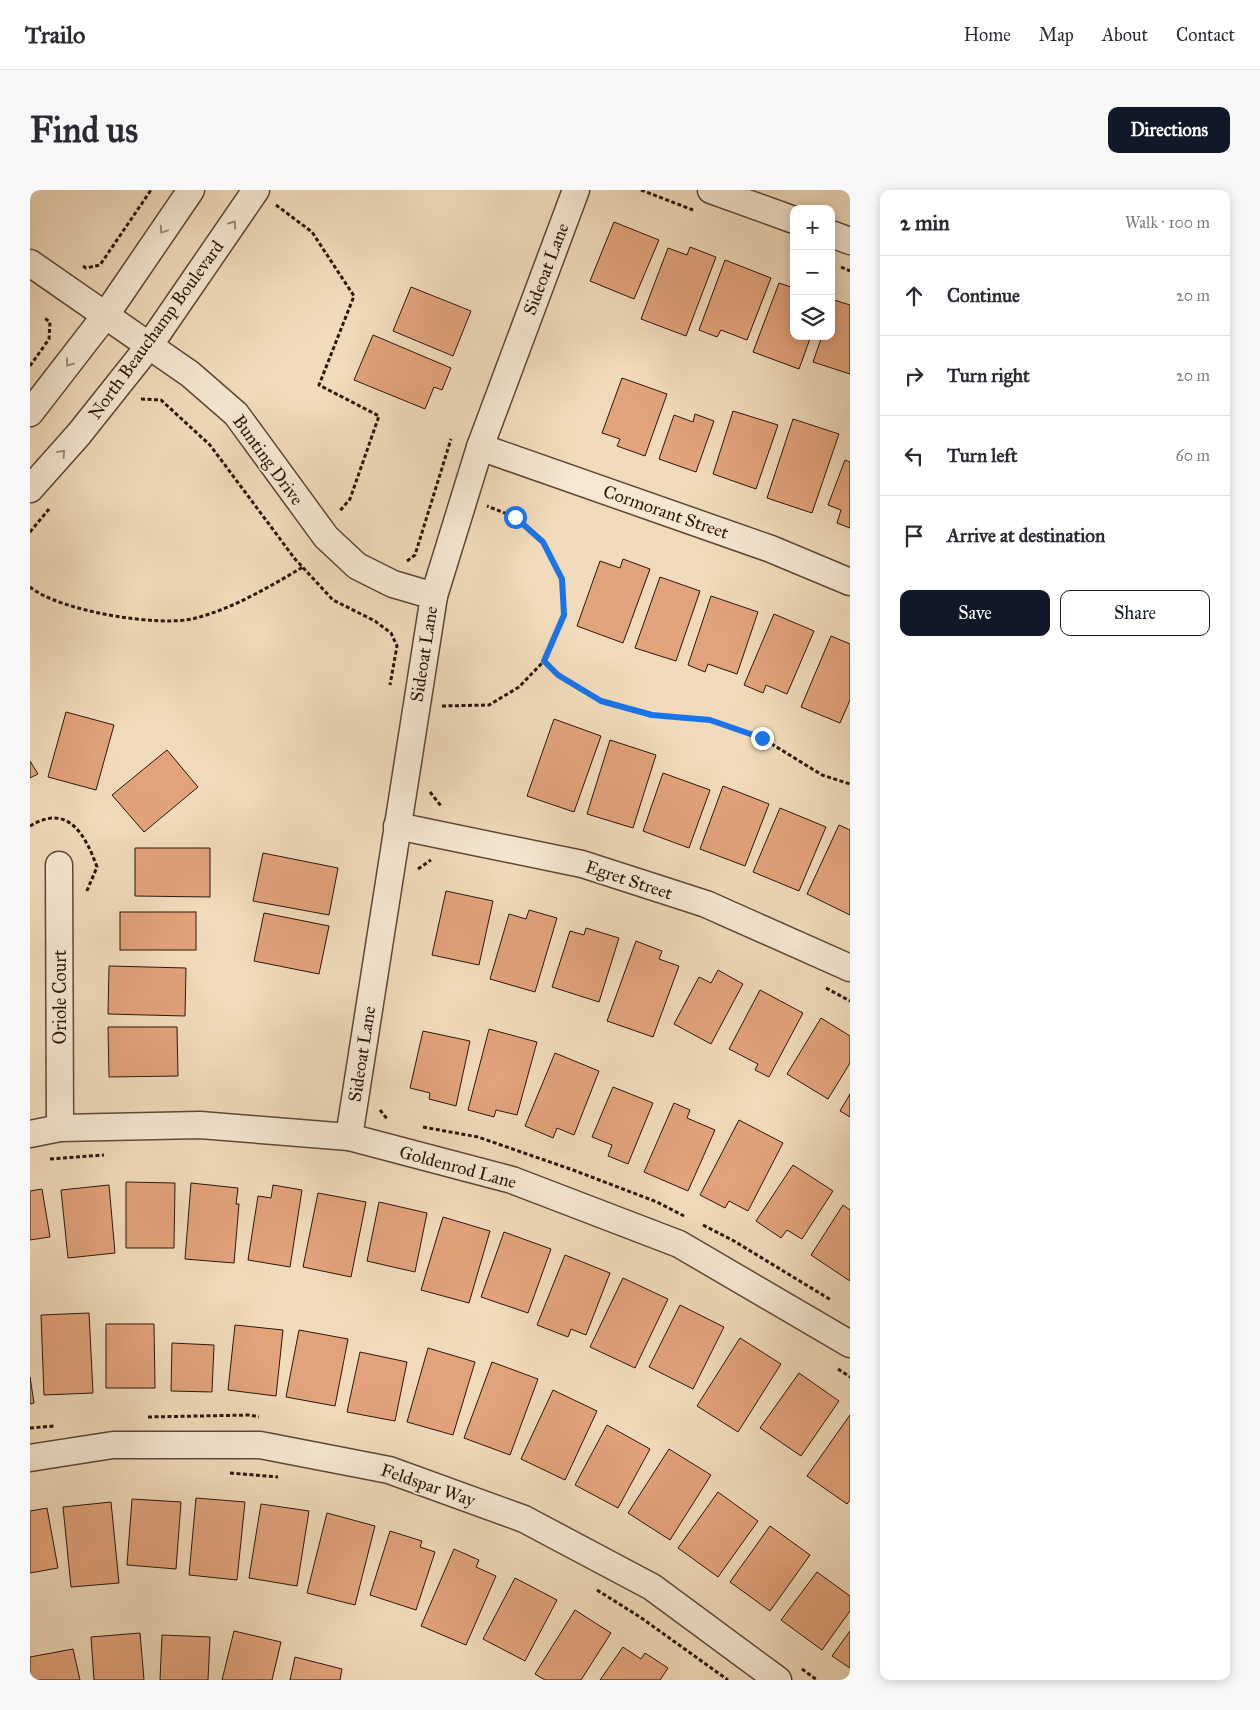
<!DOCTYPE html>
<html lang="en">
<head>
<meta charset="utf-8">
<style>
	:root { --surface:#fff; --page:#f7f7f7; --text:#2b2b33; --muted:#7c7c81; --line:#e1e1e2; --accent:#111827 }
	body { margin:0; font-family:"IM FELL Great Primer",serif; background:var(--page); color:var(--text) }
	.controls { position:absolute; right:15px; top:15px; display:grid; overflow:hidden; border-radius:10px; box-shadow:0 2px 12px #0003 }
	.controls button { width:45px; height:45px; display:grid; place-items:center; padding:0; border:0; border-bottom:1px solid var(--line); background:var(--surface); color:var(--text); font:25px sans-serif }
	.stop { position:absolute; width:15px; height:15px; margin:-11px; border:4px solid #1a73e8; border-radius:50%; background:#fff }
	.stop.end { background:#1a73e8; border-color:#fff; box-shadow:0 1px 5px #0008 }
	.list { margin:0; padding:0; list-style:none }
	h2 { display:flex; justify-content:space-between; align-items:center; height:65px; margin:0; padding:0 20px; font-size:21px }
	h2 small { font-size:16px; font-weight:400; color:var(--muted) }
	.list li { display:grid; grid-template-columns:32px 1fr auto; gap:15px; align-items:center; box-sizing:border-box; height:80px; padding:0 20px; border-top:1px solid var(--line) }
	.list b { display:block; font-size:19px; white-space:nowrap }
	.list em { font-size:16px; font-style:normal; color:var(--muted) }
	.actions { display:flex; gap:10px; padding:15px 20px }
	.actions a { flex:1; padding:11px 0; border:1px solid var(--accent); border-radius:10px; text-align:center; font-size:18px; color:var(--accent) }
	.actions .main { background:var(--accent); color:#fff }
	.icon { flex:none; width:28px; height:28px; fill:none; stroke:currentColor; stroke-width:2; stroke-linecap:round; stroke-linejoin:round }
	.map { position:relative; flex:none; width:820px; height:1490px; overflow:hidden; border-radius:10px }
	header { display:flex; align-items:center; gap:30px; box-sizing:border-box; height:70px; padding:0 25px; background:var(--surface); border-bottom:1px solid var(--line) }
	header strong { font-size:24px }
	nav { display:flex; gap:28px; margin-inline-start:auto; font-size:18px }
	.intro { display:flex; align-items:center; justify-content:space-between; box-sizing:border-box; height:120px; padding:0 30px }
	h1 { margin:0; font-size:35px }
	.button { padding:12px 22px; border-radius:10px; background:var(--accent); color:#fff; font-size:18px; font-weight:700 }
	main { display:flex; gap:30px; padding:0 30px }
	aside { flex:1; background:var(--surface); border-radius:10px; box-shadow:0 2px 12px #0003 }
	.map>svg:first-child { display:block }
</style>
</head>
<body>
<header>
<strong>Trailo</strong>
<nav><a>Home</a><a>Map</a><a>About</a><a>Contact</a></nav>
</header>
<div class="intro"><h1>Find us</h1><a class="button">Directions</a></div>
<main>
<div class="map">
<svg width="820" height="1490" viewBox="0 0 820 1490">
	<rect width="100%" height="100%" fill="#f0dab9"/>
	<filter id="stains"><feTurbulence type="fractalNoise" baseFrequency=".004" numOctaves="4"/><feColorMatrix values="0 0 0 0 .2 0 0 0 0 .09 0 0 0 0 .02 0 0 0 .5 -.17"/></filter>
	<radialGradient id="worn" r=".72"><stop offset=".6" stop-color="#630" stop-opacity="0"/><stop offset="1" stop-color="#630" stop-opacity=".3"/></radialGradient>
	<g fill="#e2a27b" stroke="#2b160b">
		<polygon points="584,32 629,50 604,109 560,91"/>
		<polygon points="660,57 686,67 656,146 611,129 638,58 657,65"/>
		<polygon points="695,70 741,88 717,150 691,140 687,147 669,140"/>
		<polygon points="749,93 764,98 764,146 781,146 769,179 723,162"/>
		<polygon points="381,97 441,121 423,166 363,141"/>
		<polygon points="804,110 820,115 820,184 783,172 792,146 801,146 801,118"/>
		<polygon points="343,145 421,178 412,200 404,197 395,219 324,190"/>
		<polygon points="592,188 637,204 615,266 587,256 590,249 572,243"/>
		<polygon points="703,221 748,235 726,299 683,284"/>
		<polygon points="665,224 684,231 666,282 629,269 644,225 663,232"/>
		<polygon points="763,229 809,244 782,323 737,308"/>
		<polygon points="815,270 820,272 820,338 807,333 811,320 798,315"/>
		<polygon points="593,369 620,379 593,453 547,436 570,371 590,378"/>
		<polygon points="630,387 670,401 646,471 605,458"/>
		<polygon points="681,406 728,422 707,484 678,474 675,482 658,475"/>
		<polygon points="744,424 784,441 757,504 736,495 733,503 714,495"/>
		<polygon points="801,446 820,454 820,510 810,533 771,517"/>
		<polygon points="36,522 84,535 66,600 18,587"/>
		<polygon points="524,529 571,546 544,622 497,606"/>
		<polygon points="580,550 626,565 603,638 557,624"/>
		<polygon points="137,560 168,597 114,642 82,605"/>
		<polygon points="0,571 8,584 0,588"/>
		<polygon points="633,583 680,600 659,658 613,641"/>
		<polygon points="693,596 739,614 715,676 670,659"/>
		<polygon points="750,618 796,637 769,701 723,682"/>
		<polygon points="809,635 820,640 820,725 777,704"/>
		<polygon points="105,658 180,658 180,707 105,706"/>
		<polygon points="233,663 308,678 299,725 223,711"/>
		<polygon points="416,701 463,711 449,775 402,765"/>
		<polygon points="499,720 527,728 505,802 460,789 479,724 496,729"/>
		<rect x="90" y="722" width="76" height="38"/>
		<polygon points="234,723 299,736 289,784 224,771"/>
		<polygon points="556,738 589,748 569,812 522,797 540,741 554,745"/>
		<polygon points="606,751 632,761 629,769 649,776 623,847 577,831"/>
		<polygon points="79,776 156,778 155,826 78,824"/>
		<polygon points="688,780 713,794 681,854 644,834 669,787 681,793"/>
		<polygon points="730,800 773,823 739,887 725,880 728,874 699,859"/>
		<polygon points="791,828 820,846 820,873 798,909 757,884"/>
		<polygon points="78,837 147,837 148,886 79,887"/>
		<polygon points="459,839 507,852 487,925 466,920 464,927 438,920"/>
		<polygon points="393,841 440,851 426,916 399,909 400,903 380,898"/>
		<polygon points="525,863 569,881 544,945 527,938 523,948 495,936"/>
		<polygon points="583,897 623,913 598,974 578,966 582,955 562,947"/>
		<polygon points="820,904 820,927 810,921"/>
		<polygon points="644,913 660,920 657,928 685,940 658,1001 614,982"/>
		<polygon points="709,930 753,953 718,1021 699,1011 695,1018 670,1005"/>
		<polygon points="763,975 803,1001 772,1049 757,1040 751,1048 726,1031"/>
		<polygon points="96,992 145,993 144,1058 96,1058"/>
		<polygon points="161,993 208,998 206,1014 209,1014 204,1073 155,1069"/>
		<polygon points="79,995 85,1063 38,1068 31,1000"/>
		<polygon points="243,995 272,1000 260,1077 218,1070 228,1006 241,1008"/>
		<polygon points="12,999 20,1047 0,1050 0,1001"/>
		<polygon points="288,1003 336,1012 321,1087 273,1077"/>
		<polygon points="349,1012 397,1023 385,1082 337,1071"/>
		<polygon points="813,1015 820,1020 820,1091 781,1065"/>
		<polygon points="413,1027 460,1041 439,1113 391,1100"/>
		<polygon points="474,1042 521,1059 498,1123 451,1107"/>
		<polygon points="535,1065 580,1083 556,1145 541,1139 538,1147 507,1135"/>
		<polygon points="593,1088 638,1109 605,1178 560,1157"/>
		<polygon points="650,1115 694,1137 663,1199 619,1177"/>
		<polygon points="59,1123 63,1203 14,1205 11,1125"/>
		<polygon points="76,1134 124,1134 125,1198 76,1198"/>
		<polygon points="205,1135 253,1140 246,1206 198,1200"/>
		<polygon points="269,1140 318,1149 305,1216 256,1207"/>
		<polygon points="710,1148 751,1174 708,1242 667,1216"/>
		<polygon points="142,1153 184,1155 182,1202 141,1201"/>
		<polygon points="398,1158 445,1172 423,1245 377,1232"/>
		<polygon points="330,1162 377,1172 365,1231 317,1222"/>
		<polygon points="462,1172 508,1189 480,1265 434,1248"/>
		<polygon points="769,1183 809,1211 771,1266 730,1238"/>
		<polygon points="0,1187 4,1213 0,1214"/>
		<polygon points="523,1200 567,1221 535,1290 491,1269"/>
		<polygon points="820,1225 820,1310 817,1314 777,1286"/>
		<polygon points="577,1235 620,1259 588,1318 545,1295"/>
		<polygon points="639,1259 681,1285 640,1350 598,1323"/>
		<polygon points="688,1302 728,1331 688,1387 648,1358"/>
		<polygon points="166,1308 215,1312 207,1390 159,1385"/>
		<polygon points="102,1309 151,1312 146,1379 97,1375"/>
		<polygon points="81,1312 89,1393 41,1397 33,1317"/>
		<polygon points="231,1314 279,1321 267,1396 219,1388"/>
		<polygon points="17,1318 28,1378 0,1383 0,1321"/>
		<polygon points="297,1323 345,1336 325,1415 277,1403"/>
		<polygon points="740,1336 780,1365 740,1421 700,1392"/>
		<polygon points="360,1341 392,1351 390,1357 405,1362 386,1420 340,1405"/>
		<polygon points="424,1359 449,1370 446,1377 466,1386 436,1455 391,1436"/>
		<polygon points="787,1382 820,1406 820,1421 792,1460 751,1430"/>
		<polygon points="485,1388 527,1410 495,1471 453,1449"/>
		<polygon points="545,1420 581,1443 551,1490 515,1490 505,1484"/>
		<polygon points="204,1441 251,1452 242,1490 192,1490"/>
		<polygon points="820,1441 820,1478 802,1466"/>
		<polygon points="110,1443 114,1490 64,1490 61,1447"/>
		<polygon points="132,1445 180,1447 178,1490 130,1490"/>
		<polygon points="593,1457 611,1469 615,1463 638,1478 630,1490 570,1490"/>
		<polygon points="43,1459 50,1490 0,1490 0,1467"/>
		<polygon points="265,1467 312,1479 310,1490 260,1490"/>
	</g>
	<g fill="none" stroke-linecap="round" stroke-linejoin="round">
		<defs>
			<g id="minor">
				<polyline points="681,0 764,30"/>
				<polyline points="801,44 820,51"/>
				<polyline points="0,73 160,184 206,224 296,347 327,376 363,394 404,406"/>
				<polyline points="0,223 75,126 161,0"/>
				<polyline points="450,257 741,359 820,392"/>
				<polyline points="0,299 49,244 119,156 226,0"/>
				<polyline points="367,636 552,674 676,714 820,778"/>
				<polyline points="29,675 30,938"/>
				<polyline points="0,944 30,938 170,935 319,947 482,990 649,1054 820,1154"/>
				<polyline points="319,947 404,406 450,257 546,0"/>
				<polyline points="0,1268 83,1255 230,1255 359,1280 494,1329 622,1397 748,1490"/>
			</g>
		</defs>
		<use href="#minor" stroke="#5c4736" stroke-width="29"/>
		<g stroke="#2b160b" stroke-width="3" stroke-dasharray="4 2.5" stroke-linecap="butt">
			<polyline points="611,0 663,20"/>
			<polyline points="246,15 282,42 324,106 289,195 349,226 320,309 309,322"/>
			<polyline points="53,76 56,78 70,75 121,0"/>
			<polyline points="811,77 820,81"/>
			<polyline points="0,176 19,149 20,132 13,127"/>
			<polyline points="111,209 131,210 180,255 265,369 303,410 345,431 361,443 367,456 360,495"/>
			<polyline points="0,342 19,319"/>
			<polyline points="377,371 385,365 421,249"/>
			<path d="M0,397C29,421 130,438 166,428C204,418 239,397 273,377"/>
			<polyline points="514,471 528,485 571,511 623,525 680,530 732,548 792,585 820,594"/>
			<polyline points="412,516 459,515 489,497 514,471 534,425 532,389 513,351 485,327 457,316"/>
			<polyline points="400,602 411,616"/>
			<path d="M0,636C38,613 55,644 67,677L56,703"/>
			<polyline points="388,679 401,670"/>
			<polyline points="796,798 820,811"/>
			<polyline points="350,920 358,930"/>
			<polyline points="393,937 448,947 543,980 627,1012 654,1026"/>
			<polyline points="20,969 74,965"/>
			<polyline points="673,1035 704,1051 801,1110"/>
			<polyline points="808,1179 820,1187"/>
			<polyline points="118,1227 220,1225 229,1227"/>
			<polyline points="0,1238 24,1236"/>
			<polyline points="200,1283 248,1287"/>
			<polyline points="567,1400 610,1427 698,1490"/>
			<polyline points="772,1479 787,1490"/>
		</g>
		<use href="#minor" stroke="#f5e7d2" stroke-width="26"/>
	</g>
	<defs><path id="oneway-chevron" d="M-2-3.5L2.5 0L-2 3.5" fill="none" stroke-width="1.6" stroke-linecap="round" stroke-linejoin="round" transform="scale(1.25)"/></defs>
	<g stroke="#9a8978">
		<use href="#oneway-chevron" transform="translate(203 34) rotate(-55)"/>
		<use href="#oneway-chevron" transform="translate(133 40) rotate(124)"/>
		<use href="#oneway-chevron" transform="translate(39 173) rotate(127)"/>
		<use href="#oneway-chevron" transform="translate(32 263) rotate(-48)"/>
	</g>
	<g fill="none" stroke-linecap="round" stroke-linejoin="round">
		<polyline stroke="#1a73e8" stroke-width="6" points="485,327 513,352 532,389 534,425 514,471 528,485 571,511 622,525 680,530 732,548"/>
	</g>
	<g text-anchor="middle" dominant-baseline="central" stroke-width="4" stroke-linejoin="round" paint-order="stroke">
		<g font-size="18" fill="#2b160b" stroke="#f5e7d2">
			<text transform="translate(516 79) rotate(-69)">Sideoat Lane</text>
			<text transform="translate(126 140) rotate(-54)">North Beauchamp Boulevard</text>
			<text transform="translate(238 270) rotate(54)">Bunting Drive</text>
			<text transform="translate(636 322) rotate(19)">Cormorant Street</text>
			<text transform="translate(394 464) rotate(-81)">Sideoat Lane</text>
			<text transform="translate(599 690) rotate(18)">Egret Street</text>
			<text transform="translate(30 807) rotate(-90)">Oriole Court</text>
			<text transform="translate(332 864) rotate(-81)">Sideoat Lane</text>
			<text transform="translate(428 977) rotate(15)">Goldenrod Lane</text>
			<text transform="translate(398 1295) rotate(19)">Feldspar Way</text>
		</g>
	</g>
	<rect width="100%" height="100%" filter="url(#stains)"/>
	<rect width="100%" height="100%" fill="url(#worn)"/>
</svg>
<div class="controls">
<button>+</button>
<button>−</button>
<button><svg class="icon" aria-label="layers" viewBox="0 0 24 24"><path d="M12 4l9 5-9 5-9-5zM3 14l9 5 9-5"/></svg></button>
</div>
<div class="stop" style="left:485px;top:327px"></div>
<div class="stop end" style="left:732px;top:548px"></div>
</div>
<aside>
<h2>2 min<small>Walk · 100 m</small></h2>
<ul class="list">
<li><svg class="icon" aria-label="ahead" viewBox="0 0 24 24"><path d="M12 20V5M6 11l6-6 6 6"/></svg><div><b>Continue</b></div><em>20 m</em></li>
<li><svg class="icon" aria-label="right" viewBox="0 0 24 24"><path d="M7 20v-9h11M14 6l5 5-5 5"/></svg><div><b>Turn right</b></div><em>20 m</em></li>
<li><svg class="icon" aria-label="left" viewBox="0 0 24 24"><path d="M17 20v-9H6M10 6l-5 5 5 5"/></svg><div><b>Turn left</b></div><em>60 m</em></li>
<li><svg class="icon" aria-label="arrive" viewBox="0 0 24 24"><path d="M6 21V4h12l-3 4 3 4H6"/></svg><div><b>Arrive at destination</b></div></li>
</ul>
<div class="actions"><a class="main">Save</a><a>Share</a></div>
</aside>
</main>
</body>
</html>
